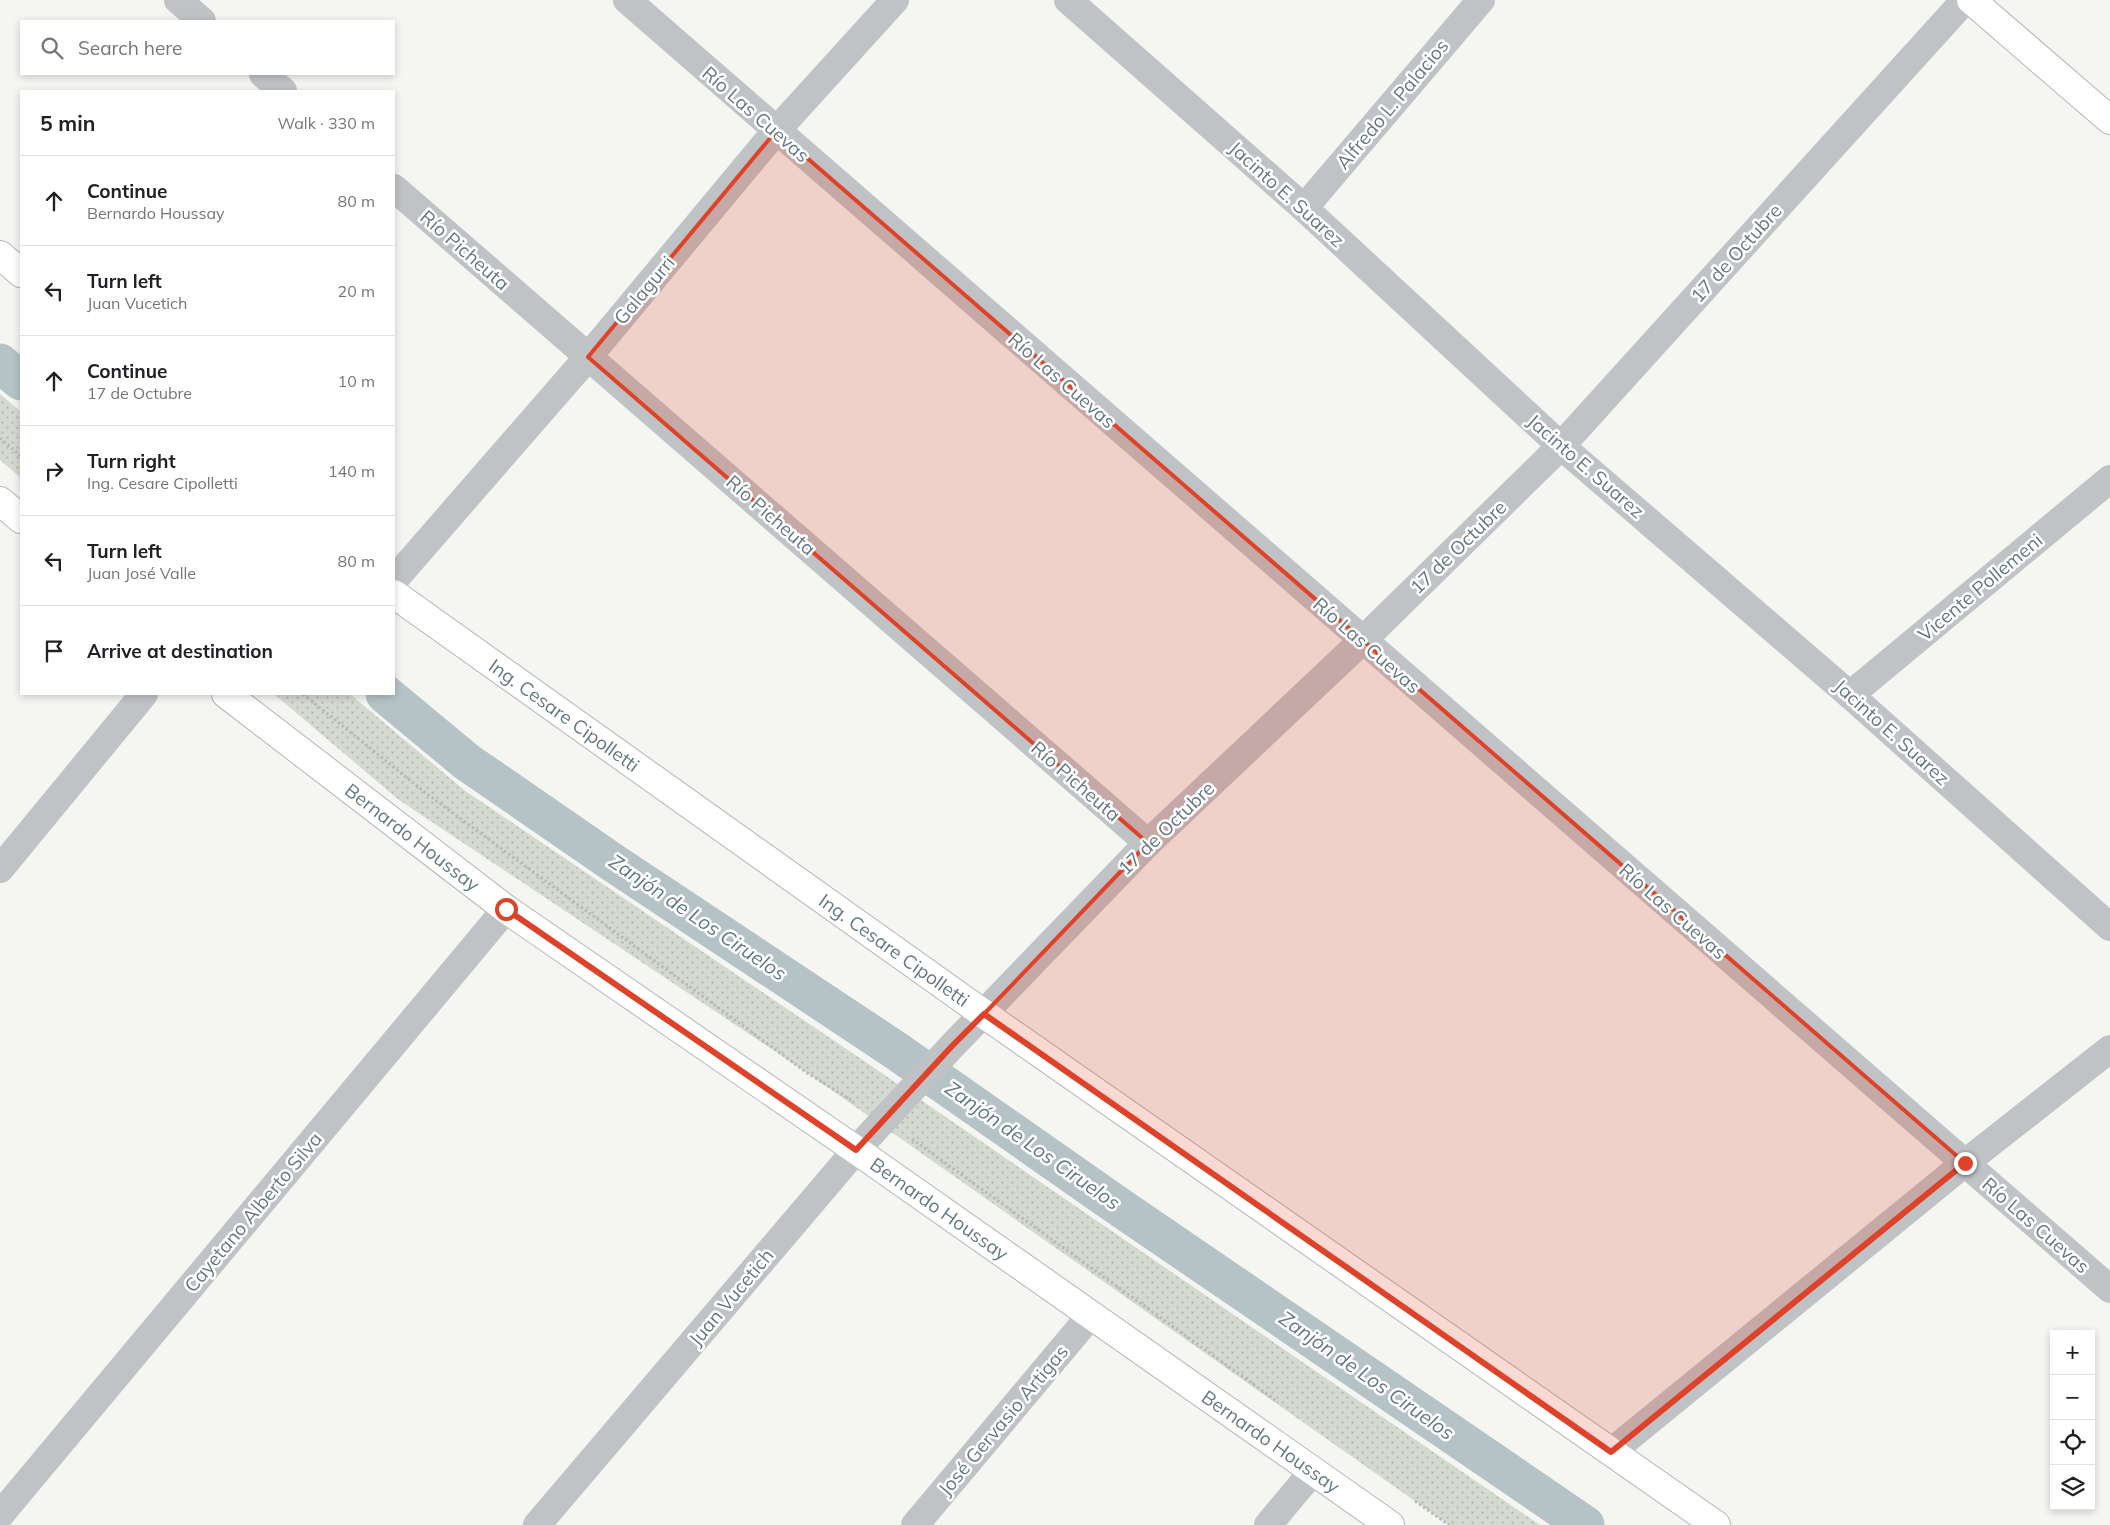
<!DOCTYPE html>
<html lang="en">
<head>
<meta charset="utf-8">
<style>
	:root { --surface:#fff; --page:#f2f2f2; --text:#202124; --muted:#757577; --line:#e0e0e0 }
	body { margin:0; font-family:Mulish,sans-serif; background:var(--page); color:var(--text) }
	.controls { position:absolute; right:15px; bottom:15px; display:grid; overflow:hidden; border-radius:0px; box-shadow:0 2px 8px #0003 }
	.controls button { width:45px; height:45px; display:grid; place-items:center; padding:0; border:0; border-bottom:1px solid var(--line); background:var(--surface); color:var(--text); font:25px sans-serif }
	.stop { position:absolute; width:15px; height:15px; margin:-11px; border:4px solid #de4329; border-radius:50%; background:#fff }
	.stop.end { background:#de4329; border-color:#fff; box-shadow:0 1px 5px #0008 }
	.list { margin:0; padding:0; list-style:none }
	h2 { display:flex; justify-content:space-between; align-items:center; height:65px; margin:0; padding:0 20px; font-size:21px }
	h2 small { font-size:16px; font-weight:400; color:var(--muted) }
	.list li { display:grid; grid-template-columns:32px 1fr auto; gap:15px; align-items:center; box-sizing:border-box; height:90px; padding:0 20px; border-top:1px solid var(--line) }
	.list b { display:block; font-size:19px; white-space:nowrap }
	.list p { margin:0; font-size:16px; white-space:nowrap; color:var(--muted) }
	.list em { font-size:16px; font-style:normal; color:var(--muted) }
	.icon { flex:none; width:28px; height:28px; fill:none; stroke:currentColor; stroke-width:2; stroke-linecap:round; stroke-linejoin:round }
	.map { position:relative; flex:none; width:2110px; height:1525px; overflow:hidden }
	.search { position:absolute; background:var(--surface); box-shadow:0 2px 8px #0003; left:20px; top:20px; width:375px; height:55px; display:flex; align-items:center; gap:12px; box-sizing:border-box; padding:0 18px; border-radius:0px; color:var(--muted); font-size:19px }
	.panel { position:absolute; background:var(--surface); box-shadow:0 2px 8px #0003; left:20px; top:90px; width:375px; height:605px; border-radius:0px }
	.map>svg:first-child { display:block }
</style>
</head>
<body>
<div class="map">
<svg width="2110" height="1525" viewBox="0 0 2110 1525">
	<defs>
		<pattern id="park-dots" width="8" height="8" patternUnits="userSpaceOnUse" patternTransform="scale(1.25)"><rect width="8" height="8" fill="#d5dad1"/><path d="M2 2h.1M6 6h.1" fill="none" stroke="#b0b6af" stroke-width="1.8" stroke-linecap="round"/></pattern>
	</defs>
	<rect width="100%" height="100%" fill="#f5f5f2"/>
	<g fill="url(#park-dots)">
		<polygon points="0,394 21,412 21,478 0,460"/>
		<polygon points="274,694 350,694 464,790 870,1065 1540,1525 1449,1525 806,1072 399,800"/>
	</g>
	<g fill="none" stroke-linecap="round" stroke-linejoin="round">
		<g stroke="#b5c3c6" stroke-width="39">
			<polyline points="0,363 21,381"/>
			<polyline points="385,694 467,762 612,862 895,1050 1118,1206 1585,1525"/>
		</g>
		<defs>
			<g id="secondary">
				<polyline points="1971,0 2110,120"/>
				<polyline points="0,255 21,273"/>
				<polyline points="0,501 21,519"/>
				<path id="s1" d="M394,594L984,1014L1716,1525"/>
				<path id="s2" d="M226,694L506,909L856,1150L1390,1525"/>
			</g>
		</defs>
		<use href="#secondary" stroke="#b1b7bb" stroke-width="30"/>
		<g stroke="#b7babc" stroke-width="3" stroke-dasharray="2.5 2.5" stroke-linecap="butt">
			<polyline points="0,438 21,456"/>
			<polyline points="303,694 427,794 806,1072 854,1102"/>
			<polyline points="912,1139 1278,1402"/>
			<polyline points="1415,1501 1449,1525"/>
		</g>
		<g stroke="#bfc3c6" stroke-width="28">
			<polyline points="178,0 202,21"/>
			<polyline points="627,0 2110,1289"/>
			<polyline points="1068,0 1304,208 1561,446 1850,695 2110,927"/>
			<polyline points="263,74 283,91"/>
			<polyline points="394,188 1148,843"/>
			<polyline points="1304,208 1481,0"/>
			<polyline points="394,580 588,357 776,131 895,0"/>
			<polyline points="1850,695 2110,479"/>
			<polyline points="0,869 144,694"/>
			<polyline points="1611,1452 1965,1163 2110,1049"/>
			<polyline points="0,1515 506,909"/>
			<polyline points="537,1525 856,1150 952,1046 1148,843 1362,641 1561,446 1965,0"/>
			<polyline points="915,1525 1091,1315"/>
			<polyline points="1268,1525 1313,1471"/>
		</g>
		<use href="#secondary" stroke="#fff" stroke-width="28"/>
	</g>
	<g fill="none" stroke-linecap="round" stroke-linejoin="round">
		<polyline stroke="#de4329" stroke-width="6" points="506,909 856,1150 952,1046 984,1014 1611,1452 1965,1163"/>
	</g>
	<path fill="#de4329" fill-opacity="0.2" stroke="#de4329" stroke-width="4" stroke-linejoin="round" d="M776,131L1965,1163L1611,1452L984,1014L1148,843L588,357Z"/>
	<g text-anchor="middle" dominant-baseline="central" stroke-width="5" stroke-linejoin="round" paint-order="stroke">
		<g font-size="19" fill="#657882" stroke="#fff">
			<text transform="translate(1392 104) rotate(-50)">Alfredo L. Palacios</text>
			<text transform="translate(756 114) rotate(41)">Río Las Cuevas</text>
			<text transform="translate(1287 194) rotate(42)">Jacinto E. Suarez</text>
			<text transform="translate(465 250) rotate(41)">Río Picheuta</text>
			<text transform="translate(1736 253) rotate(-48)">17 de Octubre</text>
			<text transform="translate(644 290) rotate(-50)">Galagurri</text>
			<text transform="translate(1062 380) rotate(41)">Río Las Cuevas</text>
			<text transform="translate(1586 466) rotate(41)">Jacinto E. Suarez</text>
			<text transform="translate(771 515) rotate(41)">Río Picheuta</text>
			<text transform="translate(1458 547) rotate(-44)">17 de Octubre</text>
			<text transform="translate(1980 587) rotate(-40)">Vicente Pollemeni</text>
			<text transform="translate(1367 645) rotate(41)">Río Las Cuevas</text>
			<text stroke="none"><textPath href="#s1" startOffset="209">Ing. Cesare Cipolletti</textPath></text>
			<text transform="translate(1892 732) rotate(42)">Jacinto E. Suarez</text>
			<text transform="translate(1076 781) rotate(41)">Río Picheuta</text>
			<text transform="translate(1166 828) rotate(-44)">17 de Octubre</text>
			<text stroke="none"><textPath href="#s2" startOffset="235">Bernardo Houssay</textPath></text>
			<text transform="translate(1673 911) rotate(41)">Río Las Cuevas</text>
			<text stroke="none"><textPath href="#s1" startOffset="614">Ing. Cesare Cipolletti</textPath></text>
			<text stroke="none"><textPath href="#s2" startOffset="880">Bernardo Houssay</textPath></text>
			<text transform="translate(253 1212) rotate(-50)">Cayetano Alberto Silva</text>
			<text transform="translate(2036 1225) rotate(41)">Río Las Cuevas</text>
			<text transform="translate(731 1297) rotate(-50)">Juan Vucetich</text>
			<text transform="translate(1003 1420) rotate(-50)">José Gervasio Artigas</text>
			<text stroke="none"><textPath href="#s2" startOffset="1285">Bernardo Houssay</textPath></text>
		</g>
		<g font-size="20" font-style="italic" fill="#617a7f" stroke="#fff">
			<text transform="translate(698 917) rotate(34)">Zanjón de Los Ciruelos</text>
			<text transform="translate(1033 1145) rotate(35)">Zanjón de Los Ciruelos</text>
			<text transform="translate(1367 1375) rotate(35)">Zanjón de Los Ciruelos</text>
		</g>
	</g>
</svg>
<div class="controls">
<button>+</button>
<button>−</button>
<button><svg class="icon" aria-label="locate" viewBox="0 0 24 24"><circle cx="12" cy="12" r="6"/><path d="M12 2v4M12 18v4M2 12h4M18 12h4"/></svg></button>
<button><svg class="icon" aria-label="layers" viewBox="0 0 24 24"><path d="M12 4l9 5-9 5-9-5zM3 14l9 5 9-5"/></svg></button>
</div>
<div class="stop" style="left:506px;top:909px"></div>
<div class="stop end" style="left:1965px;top:1163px"></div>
<div class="search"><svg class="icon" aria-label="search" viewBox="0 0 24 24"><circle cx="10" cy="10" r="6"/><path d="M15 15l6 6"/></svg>Search here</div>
<section class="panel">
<h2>5 min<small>Walk · 330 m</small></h2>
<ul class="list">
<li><svg class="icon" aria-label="ahead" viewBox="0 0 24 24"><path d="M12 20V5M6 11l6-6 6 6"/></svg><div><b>Continue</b><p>Bernardo Houssay</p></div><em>80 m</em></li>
<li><svg class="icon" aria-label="left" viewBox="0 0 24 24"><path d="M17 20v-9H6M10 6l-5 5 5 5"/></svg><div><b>Turn left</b><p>Juan Vucetich</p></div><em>20 m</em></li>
<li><svg class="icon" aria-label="ahead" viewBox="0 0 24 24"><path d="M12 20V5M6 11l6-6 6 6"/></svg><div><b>Continue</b><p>17 de Octubre</p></div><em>10 m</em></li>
<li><svg class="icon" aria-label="right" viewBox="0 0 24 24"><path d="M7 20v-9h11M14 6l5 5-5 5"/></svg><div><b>Turn right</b><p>Ing. Cesare Cipolletti</p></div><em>140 m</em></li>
<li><svg class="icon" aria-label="left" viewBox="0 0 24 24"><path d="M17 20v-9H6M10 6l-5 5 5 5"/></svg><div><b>Turn left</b><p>Juan José Valle</p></div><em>80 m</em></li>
<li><svg class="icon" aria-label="arrive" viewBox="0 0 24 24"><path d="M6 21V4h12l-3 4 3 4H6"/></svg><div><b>Arrive at destination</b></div></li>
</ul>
</section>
</div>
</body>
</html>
